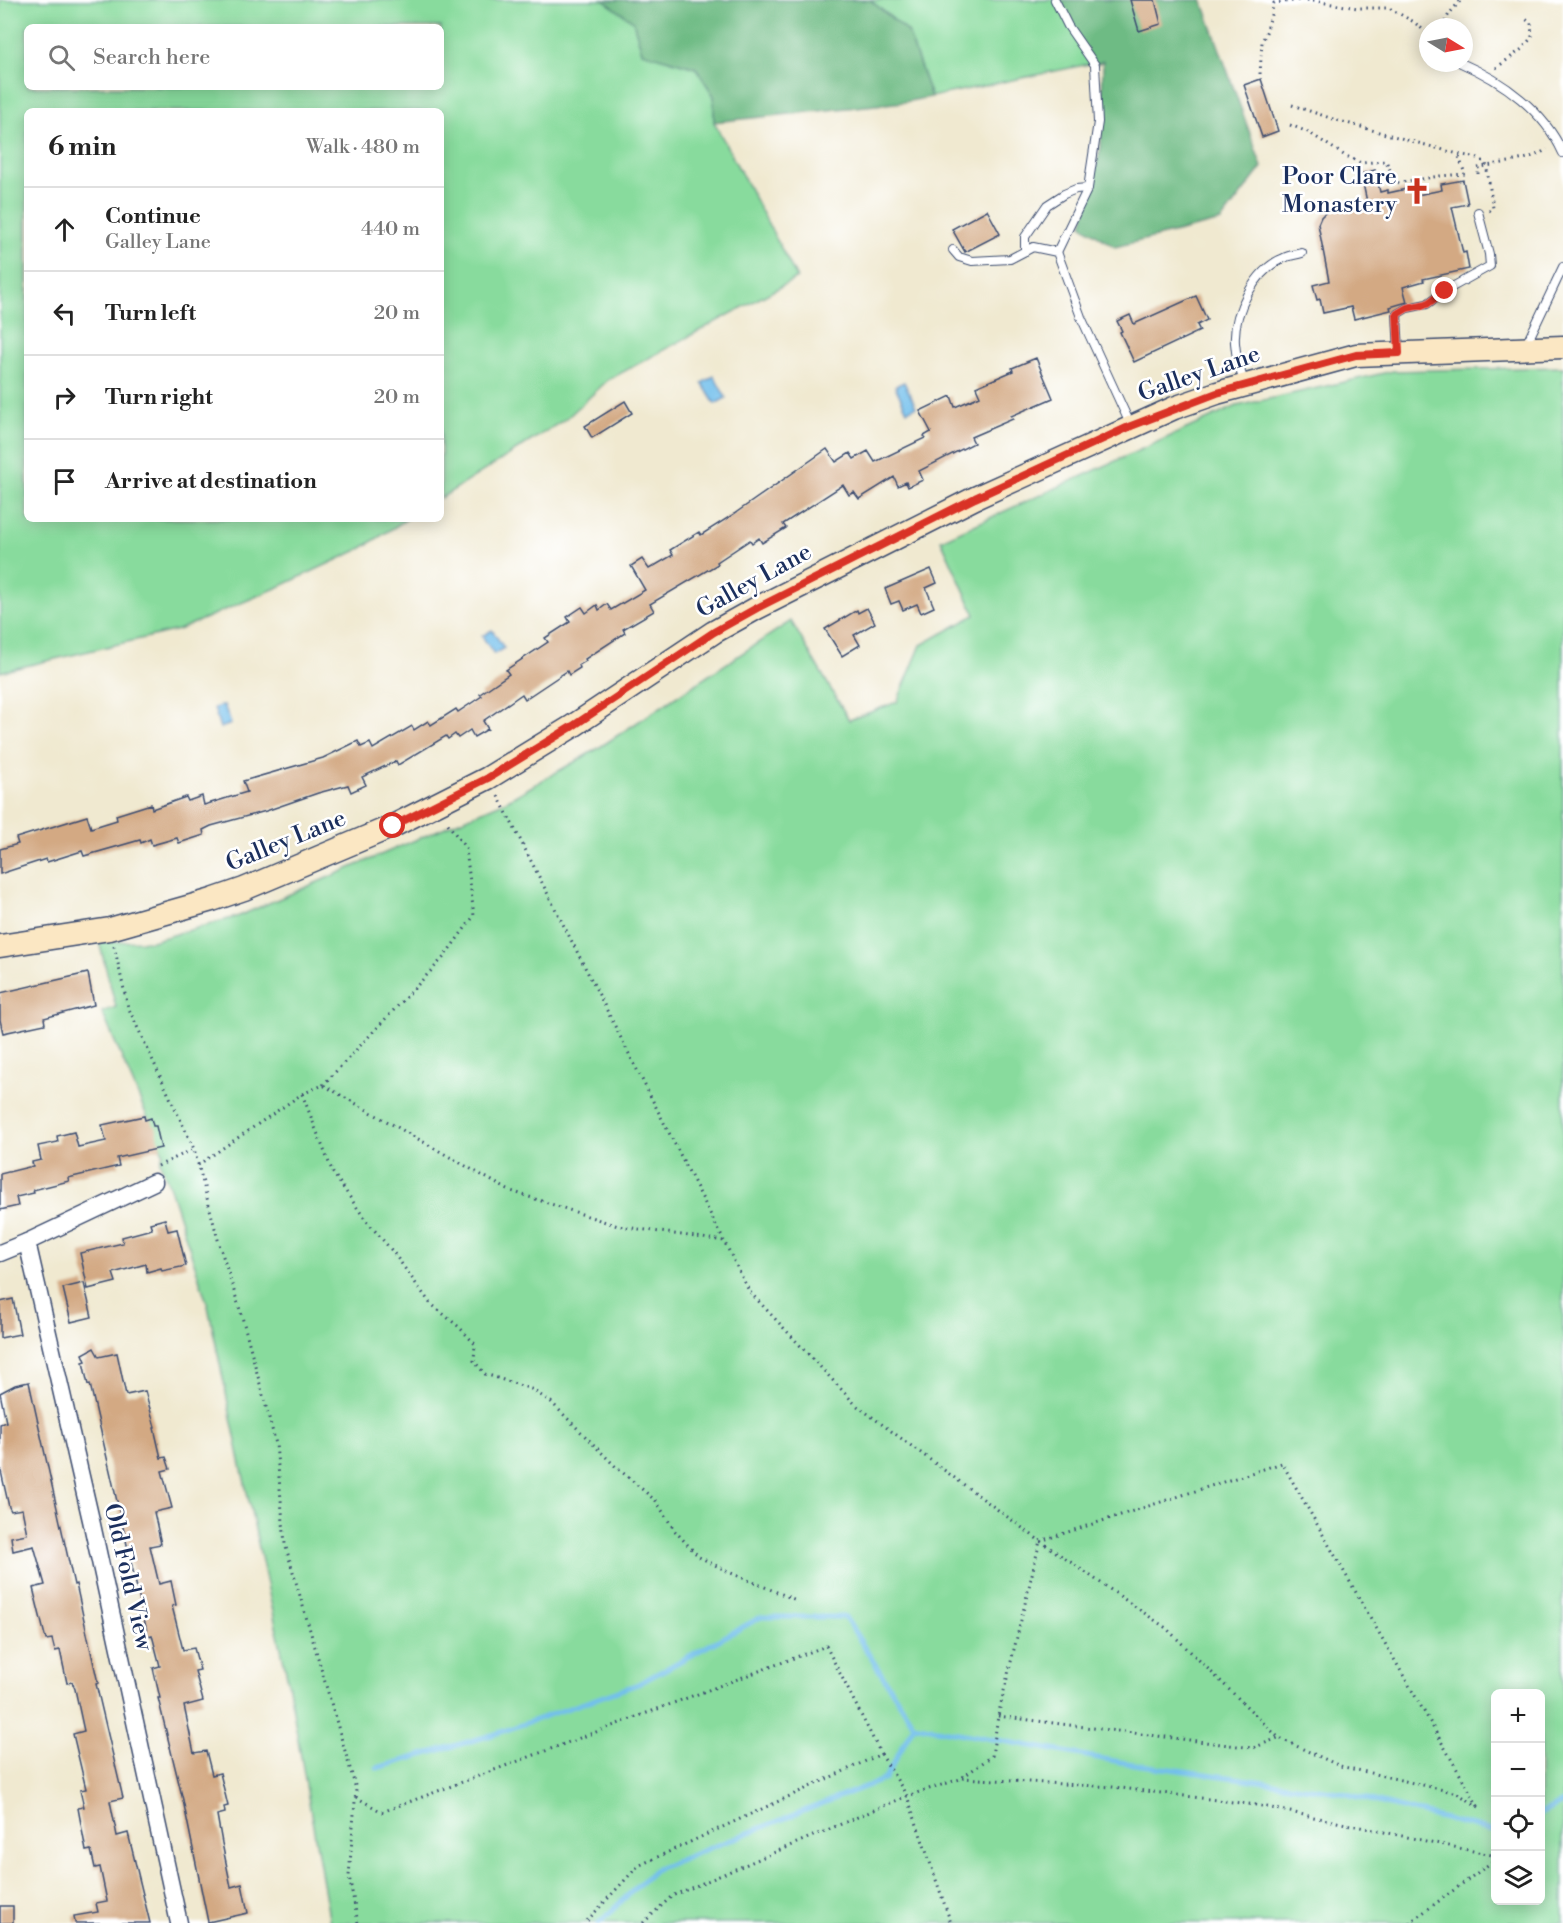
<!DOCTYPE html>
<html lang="en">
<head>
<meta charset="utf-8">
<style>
	:root { --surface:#fff; --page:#f6f6f6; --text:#222; --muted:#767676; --line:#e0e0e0 }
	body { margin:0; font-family:"Libre Bodoni",serif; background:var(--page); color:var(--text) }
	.controls { position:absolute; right:18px; bottom:18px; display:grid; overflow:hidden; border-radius:9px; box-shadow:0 3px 15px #0003 }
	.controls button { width:54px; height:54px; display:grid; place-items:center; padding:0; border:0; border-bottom:2px solid var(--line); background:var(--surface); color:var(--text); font:30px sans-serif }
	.compass { position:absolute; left:1419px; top:18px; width:54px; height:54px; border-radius:50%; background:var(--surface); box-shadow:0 3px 15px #0003; rotate:100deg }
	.stop { position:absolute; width:18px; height:18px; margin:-14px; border:4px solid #d93025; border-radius:50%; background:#fff }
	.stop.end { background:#d93025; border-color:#fff; box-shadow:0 2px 6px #0008 }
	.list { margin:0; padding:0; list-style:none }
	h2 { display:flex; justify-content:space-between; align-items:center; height:78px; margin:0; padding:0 24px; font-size:26px }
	h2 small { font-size:20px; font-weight:400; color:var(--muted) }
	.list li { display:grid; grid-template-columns:39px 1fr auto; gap:18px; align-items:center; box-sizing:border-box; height:84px; padding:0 24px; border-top:2px solid var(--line) }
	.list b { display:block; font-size:22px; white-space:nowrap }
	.list p { margin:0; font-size:20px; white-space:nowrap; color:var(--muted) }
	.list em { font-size:20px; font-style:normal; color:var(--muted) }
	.icon { flex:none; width:33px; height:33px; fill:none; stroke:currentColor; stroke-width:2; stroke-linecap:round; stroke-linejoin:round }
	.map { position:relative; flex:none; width:1563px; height:1923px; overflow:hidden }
	.search { position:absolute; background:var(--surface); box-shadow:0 3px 15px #0003; left:24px; top:24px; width:420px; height:66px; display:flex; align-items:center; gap:15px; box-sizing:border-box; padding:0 21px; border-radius:9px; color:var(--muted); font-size:22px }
	.panel { position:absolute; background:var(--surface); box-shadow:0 3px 15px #0003; left:24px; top:108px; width:420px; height:414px; border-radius:9px }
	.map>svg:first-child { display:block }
</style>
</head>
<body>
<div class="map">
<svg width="1563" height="1923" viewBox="0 0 1563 1923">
	<rect width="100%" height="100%" fill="#fff"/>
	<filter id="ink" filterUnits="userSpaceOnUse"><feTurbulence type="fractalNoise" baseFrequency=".0167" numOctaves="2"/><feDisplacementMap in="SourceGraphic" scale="12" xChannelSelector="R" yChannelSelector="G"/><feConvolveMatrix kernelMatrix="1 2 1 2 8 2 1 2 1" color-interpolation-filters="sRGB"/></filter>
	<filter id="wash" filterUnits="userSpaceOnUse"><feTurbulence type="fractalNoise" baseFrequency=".008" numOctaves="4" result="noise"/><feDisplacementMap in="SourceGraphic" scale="24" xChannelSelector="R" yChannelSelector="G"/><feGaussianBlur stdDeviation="1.35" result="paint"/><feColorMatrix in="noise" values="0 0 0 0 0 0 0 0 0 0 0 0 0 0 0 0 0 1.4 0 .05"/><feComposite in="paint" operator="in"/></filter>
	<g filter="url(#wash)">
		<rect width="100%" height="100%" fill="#f0e9d0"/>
		<g fill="#88db9d" stroke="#52857e" stroke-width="1.5" fill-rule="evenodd">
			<path d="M0,0H603L633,21L642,52L696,68L714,96V122L797,278L608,380L567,418L441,498V111H27V519H407L362,548L281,586L178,630L0,672ZM27,27H441V87H27Z"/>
			<polygon points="870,0 1055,0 1094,63 931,97 908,32"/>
			<path d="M1563,367V1923H330L287,1676L239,1456L208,1306L171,1191L160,1162L163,1153L102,1012L116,1007L99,942L152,941L239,916L508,800L597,749L791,621L849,720L897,702L921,645L975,615L941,540L1237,406L1393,371ZM1496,1694H1540V1900H1496Z"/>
		</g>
		<g fill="#6ebb84" stroke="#447571" stroke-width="1.5">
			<polygon points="603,0 870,0 908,32 931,97 904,102 714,122 714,96 696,68 642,52 633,21"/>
			<polygon points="1055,0 1202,0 1262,167 1221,221 1115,247 1082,225 1101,147 1103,61 1095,65"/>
		</g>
		<g fill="#72bfec" stroke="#4677a5" stroke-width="1.5">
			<polygon points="714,376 726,398 715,404 702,383"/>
			<polygon points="904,382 916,407 907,411 895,386"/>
			<polygon points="492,630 504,648 494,654 482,636"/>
			<polygon points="224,705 231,724 220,728 214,708"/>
		</g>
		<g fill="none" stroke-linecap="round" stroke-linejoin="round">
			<g stroke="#72bfec" stroke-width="5">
				<polyline points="377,1768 492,1735 638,1684 761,1617 845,1617 914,1725 1126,1763 1339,1792 1496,1832"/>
				<polyline points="1540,1814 1563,1803"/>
				<polyline points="599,1923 654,1870 885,1779 914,1725"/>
			</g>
		</g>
		<g id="blocks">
			<g fill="#d3a983">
				<polygon points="1130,0 1155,0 1161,24 1139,31"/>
				<polygon points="1261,79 1278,131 1262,137 1244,85"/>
				<polygon points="1375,170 1380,192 1388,190 1388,193 1411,188 1412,196 1442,190 1441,184 1463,180 1468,204 1452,207 1463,253 1466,252 1469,269 1423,279 1424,281 1403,287 1407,302 1390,307 1391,310 1354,319 1351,307 1323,313 1320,299 1317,300 1313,285 1329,281 1318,224 1321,217 1327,211 1367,202 1361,174"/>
				<polygon points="987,210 1000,234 965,252 952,229"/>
				<polygon points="1196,296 1207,320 1197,325 1200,331 1134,362 1120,332 1122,331 1117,321 1130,315 1134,324"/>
				<polygon points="1036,358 1053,398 1011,416 1013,419 971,437 974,443 919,471 923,480 908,487 906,482 898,486 894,477 859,499 854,492 849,495 843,485 783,524 786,528 762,543 759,538 752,543 750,540 717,562 718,564 650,604 654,611 623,629 625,633 585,659 586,661 579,665 580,668 569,675 567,671 525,699 522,694 483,721 488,729 474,737 470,730 458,738 455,734 448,739 446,736 398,765 396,761 362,777 366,785 351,792 348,785 318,793 266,811 211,826 203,830 204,835 179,843 177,838 152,845 150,839 141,843 140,840 84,856 82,851 47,862 46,859 0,874 0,849 18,844 16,838 87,816 91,828 117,820 116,815 151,804 152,809 186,797 188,801 202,796 204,805 247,792 243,781 323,758 358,741 361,747 370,743 373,749 412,726 414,730 428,721 431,725 456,709 458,712 482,696 480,694 509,674 506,670 548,642 545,638 570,622 567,617 582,607 586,613 597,605 599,610 607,604 611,610 645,590 631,566 642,559 649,569 673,555 670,550 699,532 701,535 734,514 827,449 836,462 850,453 854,459 868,451 875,462 925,438 924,436 931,432 920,411 951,396 955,407 980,396 976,387 1013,371 1012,368"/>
				<polygon points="625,401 632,413 592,438 585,426"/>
				<polygon points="931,569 937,583 926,588 934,607 921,613 917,604 903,610 899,601 891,604 885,589"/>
				<polygon points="867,608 875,623 854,635 860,645 842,656 825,629 857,610 858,613"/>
				<polygon points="88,973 94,1005 44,1018 45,1024 3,1033 0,1020 0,993"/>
				<polygon points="144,1116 145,1120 151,1118 153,1126 156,1126 161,1148 117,1158 119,1166 68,1178 69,1181 33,1190 34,1193 16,1197 18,1206 0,1210 0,1174 33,1166 32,1162 41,1160 38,1146 58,1142 57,1136 74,1132 78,1147 106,1141 102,1125"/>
				<polygon points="165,1219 168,1231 177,1229 186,1266 162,1271 161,1268 147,1272 146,1264 113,1273 116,1282 88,1289 80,1253 123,1243 122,1237 152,1229 150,1223"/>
				<polygon points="84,1283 92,1317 71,1322 63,1288"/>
				<polygon points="13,1299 20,1334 0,1338 0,1302"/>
				<polygon points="94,1348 99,1357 117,1353 126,1395 145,1391 155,1427 154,1428 161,1458 166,1457 170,1469 162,1471 172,1508 154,1512 161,1544 150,1546 159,1584 171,1581 176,1605 172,1606 183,1650 194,1648 200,1670 195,1671 203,1701 184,1706 194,1753 206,1751 212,1775 220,1773 228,1806 224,1807 225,1813 217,1815 222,1843 231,1887 242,1884 248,1913 208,1922 183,1800 158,1698 160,1698 153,1668 160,1666 152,1635 148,1636 90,1384 88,1385 83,1362 86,1361 83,1354"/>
				<polygon points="29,1382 74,1585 76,1584 98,1683 96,1684 123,1798 110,1801 117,1836 128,1833 150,1923 75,1923 74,1916 98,1912 96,1903 107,1901 100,1867 95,1868 91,1850 86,1851 78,1808 84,1807 80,1790 86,1789 73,1734 84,1731 75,1689 72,1682 67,1683 60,1650 55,1651 52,1639 46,1640 33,1588 45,1585 34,1546 13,1551 11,1537 27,1534 22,1509 11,1511 9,1507 0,1467 0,1424 6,1422 0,1393 15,1385"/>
				<rect x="0" y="1906" width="13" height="17"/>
			</g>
		</g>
	</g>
	<g filter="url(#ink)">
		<use href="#blocks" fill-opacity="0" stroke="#3b4b6f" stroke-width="1.5"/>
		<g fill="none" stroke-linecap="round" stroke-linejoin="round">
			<defs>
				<g id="lane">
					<polyline points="1055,0 1068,26 1095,65 1098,122 1088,188 1057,252"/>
					<path d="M1461,63C1503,81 1544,111 1563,153"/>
					<polyline points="953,250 959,257 972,261 1010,259 1033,247 1057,252 1081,317 1131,426"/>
					<polyline points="1025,251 1025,237 1047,205 1064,194 1076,189 1088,188"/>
					<polyline points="1526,345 1563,267"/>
					<polyline points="1399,353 1397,314 1407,308 1427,304 1445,291 1490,266 1489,254 1478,212"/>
					<path d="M1245,384C1240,371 1236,358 1235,343C1233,313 1255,269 1284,258C1289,255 1296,255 1302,253"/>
				</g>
				<g id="street">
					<polyline points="27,1242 91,1520 179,1923"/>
					<polyline points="0,1253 27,1242 154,1182"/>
				</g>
				<polyline id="secondary" points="0,946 110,929 212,900 244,889 393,826 488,778 573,726 714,632 757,608 975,498 1174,408 1217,393 1356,355 1563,347"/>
			</defs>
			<use href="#lane" stroke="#3b4b6f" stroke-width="10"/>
			<use href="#street" stroke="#3b4b6f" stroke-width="19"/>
			<use href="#secondary" stroke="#3b4b6f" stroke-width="25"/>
			<g stroke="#3b4b6f" stroke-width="3" stroke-dasharray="1.5 4.5" stroke-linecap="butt">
				<polyline points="1307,0 1358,8 1389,8 1414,22 1428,34"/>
				<polyline points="1442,27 1449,14 1461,0"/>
				<polyline points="1496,68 1522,49 1532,37 1531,23 1524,18"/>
				<polyline points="1260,74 1262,42 1267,30 1274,3 1303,0"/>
				<polyline points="1292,105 1336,120 1458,154"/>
				<polyline points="1290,125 1308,132 1344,155 1361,163 1386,161 1396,183 1440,176 1465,174 1458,154 1478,158 1486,163 1493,208 1489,211"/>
				<path d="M1478,174V168C1500,162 1529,162 1547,149"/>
				<polyline points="498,796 724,1241"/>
				<polyline points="114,946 128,1007 194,1149 220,1247 241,1313 276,1444 285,1544 356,1789 349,1876 358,1923"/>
				<polyline points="323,1085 443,958 474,916 466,849 446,821"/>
				<polyline points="302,1094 333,1173 365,1219 393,1252 430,1303 459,1327 475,1344 474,1361 485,1374 531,1389 551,1402 616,1467 656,1501 675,1531 699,1557 731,1573 796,1600"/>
				<polyline points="198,1165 302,1094 323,1085 508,1190 618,1226 724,1241 749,1291 856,1405 1040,1541 1166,1628 1279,1738 1340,1766 1457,1793 1479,1807"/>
				<polyline points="158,1166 194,1149"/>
				<polyline points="1040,1541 1282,1463 1478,1806"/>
				<polyline points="998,1716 1253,1748 1278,1738"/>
				<polyline points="881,1754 907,1796 951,1923"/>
				<polyline points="962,1778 1113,1787 1257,1805 1496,1856"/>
				<polyline points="356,1797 382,1812 826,1646 881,1754 638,1866 585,1923"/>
				<polyline points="643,1923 672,1896 907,1796 960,1779 992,1756 998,1716 1040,1541"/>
				<polyline points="1409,1923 1496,1859"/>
			</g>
			<use href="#lane" stroke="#fff" stroke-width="8"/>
			<use href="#street" stroke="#fff" stroke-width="16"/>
			<use href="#secondary" stroke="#fbe7c3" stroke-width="22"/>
		</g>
	</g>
	<g fill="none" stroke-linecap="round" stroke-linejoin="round" filter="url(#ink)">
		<polyline stroke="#d93025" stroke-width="8" points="393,826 488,778 573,726 714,632 757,608 975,498 1131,426 1217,393 1356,355 1399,353 1397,314 1407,308 1427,304 1445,291"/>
	</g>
	<defs>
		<symbol id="church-bare" viewBox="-9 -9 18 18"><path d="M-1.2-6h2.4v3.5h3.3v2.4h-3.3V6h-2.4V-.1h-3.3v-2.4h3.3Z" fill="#c8321e" stroke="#fff" stroke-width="2.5" paint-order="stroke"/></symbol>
	</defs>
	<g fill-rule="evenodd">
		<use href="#church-bare" x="1398" y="172" width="38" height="38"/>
	</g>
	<g text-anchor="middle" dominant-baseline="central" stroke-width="5" stroke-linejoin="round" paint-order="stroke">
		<g font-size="24" fill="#1b2f5e" stroke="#fff" text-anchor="end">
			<text x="1397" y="177">Poor Clare<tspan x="1397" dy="28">Monastery</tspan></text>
		</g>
		<g font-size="24" fill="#1b2f5e" stroke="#fff">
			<text transform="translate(1199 374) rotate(-19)">Galley Lane</text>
			<text transform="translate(754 581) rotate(-29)">Galley Lane</text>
			<text transform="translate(286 841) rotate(-22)">Galley Lane</text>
			<text transform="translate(128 1577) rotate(77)">Old Fold View</text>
		</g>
	</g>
</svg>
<div class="controls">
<button>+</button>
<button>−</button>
<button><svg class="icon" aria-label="locate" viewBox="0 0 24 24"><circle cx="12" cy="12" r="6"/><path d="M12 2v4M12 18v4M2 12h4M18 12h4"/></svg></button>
<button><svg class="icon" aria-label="layers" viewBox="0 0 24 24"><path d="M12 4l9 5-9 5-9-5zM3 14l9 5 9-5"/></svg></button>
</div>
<svg class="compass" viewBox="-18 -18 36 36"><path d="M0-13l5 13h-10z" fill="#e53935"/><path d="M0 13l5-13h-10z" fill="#767676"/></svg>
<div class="stop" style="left:393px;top:826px"></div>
<div class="stop end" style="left:1445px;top:291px"></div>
<div class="search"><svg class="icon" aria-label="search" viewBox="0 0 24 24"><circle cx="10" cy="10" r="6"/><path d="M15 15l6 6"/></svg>Search here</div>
<section class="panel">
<h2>6 min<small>Walk · 480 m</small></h2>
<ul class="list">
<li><svg class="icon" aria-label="ahead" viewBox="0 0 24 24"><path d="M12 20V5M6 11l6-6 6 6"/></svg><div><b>Continue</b><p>Galley Lane</p></div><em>440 m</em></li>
<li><svg class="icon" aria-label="left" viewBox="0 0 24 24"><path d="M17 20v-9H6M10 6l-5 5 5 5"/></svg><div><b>Turn left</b></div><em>20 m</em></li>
<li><svg class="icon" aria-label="right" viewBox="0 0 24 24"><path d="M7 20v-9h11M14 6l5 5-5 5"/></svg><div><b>Turn right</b></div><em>20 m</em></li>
<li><svg class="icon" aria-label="arrive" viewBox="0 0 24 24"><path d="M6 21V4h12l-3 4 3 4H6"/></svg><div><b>Arrive at destination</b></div></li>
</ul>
</section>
</div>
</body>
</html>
